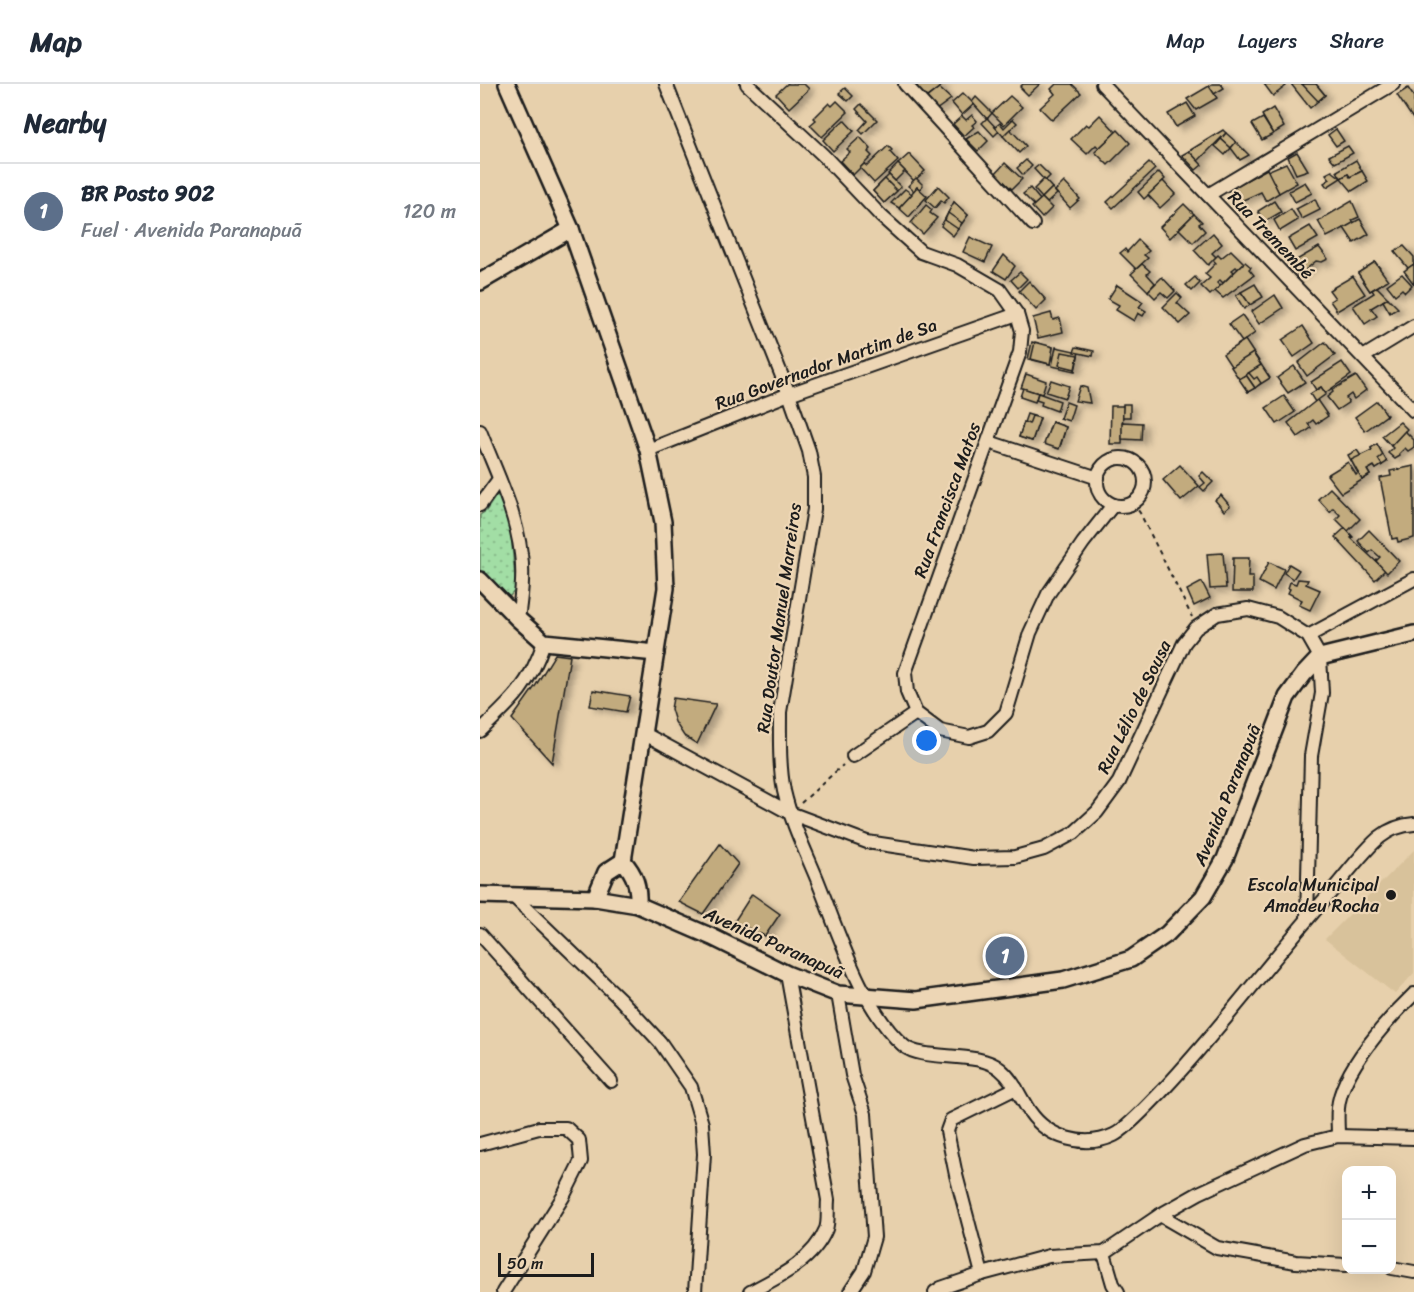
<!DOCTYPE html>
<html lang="en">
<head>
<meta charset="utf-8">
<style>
	:root { --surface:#fff; --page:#f6f6f7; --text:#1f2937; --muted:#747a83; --line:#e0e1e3; --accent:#1c1c1c }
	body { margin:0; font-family:Sriracha,sans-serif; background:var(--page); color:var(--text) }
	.controls { position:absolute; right:18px; bottom:18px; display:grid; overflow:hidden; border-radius:12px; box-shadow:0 6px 24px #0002 }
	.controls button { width:54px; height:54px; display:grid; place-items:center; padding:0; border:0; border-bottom:2px solid var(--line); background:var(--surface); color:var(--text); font:30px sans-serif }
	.scale { position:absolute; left:18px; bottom:15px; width:96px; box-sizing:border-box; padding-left:6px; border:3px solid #1c1c1c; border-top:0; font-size:16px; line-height:21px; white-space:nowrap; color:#1c1c1c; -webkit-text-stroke:4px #edd6b5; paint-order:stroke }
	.you { position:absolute; left:447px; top:657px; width:21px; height:21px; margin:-15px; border:4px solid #fff; border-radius:50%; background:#1a73e8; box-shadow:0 0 0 9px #1a73e833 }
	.badge { display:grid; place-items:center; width:39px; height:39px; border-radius:50%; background:var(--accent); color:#fff; font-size:20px; font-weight:700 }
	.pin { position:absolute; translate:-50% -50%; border:3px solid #fff; box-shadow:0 2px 6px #0006 }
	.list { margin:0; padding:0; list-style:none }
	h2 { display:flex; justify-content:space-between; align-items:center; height:78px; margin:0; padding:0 24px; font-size:26px }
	h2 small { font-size:20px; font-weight:400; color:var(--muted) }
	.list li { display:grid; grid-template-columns:39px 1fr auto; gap:18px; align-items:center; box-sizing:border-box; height:96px; padding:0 24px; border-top:2px solid var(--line) }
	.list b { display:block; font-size:22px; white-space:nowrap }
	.list p { margin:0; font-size:20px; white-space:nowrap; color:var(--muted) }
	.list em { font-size:20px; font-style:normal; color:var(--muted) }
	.map { position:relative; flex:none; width:934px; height:1208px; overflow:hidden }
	header { display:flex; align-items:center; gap:36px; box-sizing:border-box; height:84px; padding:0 30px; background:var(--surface); border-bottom:2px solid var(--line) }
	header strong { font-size:28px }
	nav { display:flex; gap:33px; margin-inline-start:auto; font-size:21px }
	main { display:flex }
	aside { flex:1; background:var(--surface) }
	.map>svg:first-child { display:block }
</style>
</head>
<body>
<header>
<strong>Map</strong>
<nav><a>Map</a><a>Layers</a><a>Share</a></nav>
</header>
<main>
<aside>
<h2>Nearby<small></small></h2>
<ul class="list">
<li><span class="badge" style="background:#5c6f8a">1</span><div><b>BR Posto 902</b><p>Fuel · Avenida Paranapuã</p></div><em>120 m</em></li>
</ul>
</aside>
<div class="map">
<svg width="934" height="1208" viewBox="0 0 934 1208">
	<defs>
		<pattern id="park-dots" width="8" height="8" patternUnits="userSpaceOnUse" patternTransform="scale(1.5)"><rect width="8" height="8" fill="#a2dea5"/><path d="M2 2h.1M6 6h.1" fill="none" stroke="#8bbe8d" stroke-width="1.8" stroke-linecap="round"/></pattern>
		<filter id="shadow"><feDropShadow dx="5.5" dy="3.5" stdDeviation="3" flood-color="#0004"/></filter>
	</defs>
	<rect width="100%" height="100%" fill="#e7d0ac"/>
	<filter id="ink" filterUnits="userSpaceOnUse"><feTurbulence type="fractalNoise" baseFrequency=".0167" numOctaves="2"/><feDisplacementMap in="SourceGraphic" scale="12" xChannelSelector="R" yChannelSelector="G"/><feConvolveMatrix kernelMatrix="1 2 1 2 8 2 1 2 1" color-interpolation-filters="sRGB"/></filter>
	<g filter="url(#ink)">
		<polygon fill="#d8c29b" points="934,766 934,889 915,910 845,855"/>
		<polygon fill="url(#park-dots)" stroke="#5f7d60" stroke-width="1.5" points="19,407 29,428 36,505 30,512 26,512 0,490 0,431 6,427"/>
		<g fill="#c2ab7e" stroke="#1c1c1c" stroke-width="1.5" filter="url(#shadow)">
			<polygon points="307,0 324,0 329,5 309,24 296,10"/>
			<polygon points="438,0 464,0 443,16 432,5"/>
			<polygon points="543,0 560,0 548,11 540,3"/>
			<polygon points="576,0 592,0 601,9 572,36 560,24 575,10 571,5"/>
			<polygon points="732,0 741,0 744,4 734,10 729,2"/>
			<polygon points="784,0 804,0 806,2 793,12"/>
			<polygon points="811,0 836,0 845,11 830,24"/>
			<polygon points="822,0 836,0 845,11 838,17"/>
			<polygon points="729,2 737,14 716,26 707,15"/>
			<polygon points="365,4 373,12 368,17 359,9"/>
			<polygon points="459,4 471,15 456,26 445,15"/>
			<polygon points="928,4 934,13 933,35 917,11"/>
			<polygon points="483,9 494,20 482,31 472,19"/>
			<polygon points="530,12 542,23 524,41 512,29"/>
			<polygon points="496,13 512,29 507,35 492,18"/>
			<polygon points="357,17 368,28 342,53 330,41 336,36 334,34 349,19 352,22"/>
			<polygon points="707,19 715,32 696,43 688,30"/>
			<polygon points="381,20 397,36 383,50 379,46 387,37 376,25"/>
			<polygon points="793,24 804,43 793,50 782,31"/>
			<polygon points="492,31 497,37 492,41 494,43 484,52 473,40 482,32 486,36"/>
			<polygon points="620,31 636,48 619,64 616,61 607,70 591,55 606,40 609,42"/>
			<polygon points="507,34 519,47 514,52 502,39"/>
			<polygon points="783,34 793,50 782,56 772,40"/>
			<polygon points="533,35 537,39 523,52 515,43 520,39 524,44"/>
			<polygon points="364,36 374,47 353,67 343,56"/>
			<polygon points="530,45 546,62 539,69 523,52"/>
			<polygon points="856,45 864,57 856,62 848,51"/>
			<polygon points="638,46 650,59 628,81 615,68"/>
			<polygon points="743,46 746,49 718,77 709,67"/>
			<polygon points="499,47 508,57 498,67 486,55"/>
			<polygon points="746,49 756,58 751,64 741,55"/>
			<polygon points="380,53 391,65 388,68 392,72 373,91 360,77 370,68 367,65"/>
			<polygon points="741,55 751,64 745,71 735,62"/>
			<polygon points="756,58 769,71 760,76 751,64"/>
			<polygon points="408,62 412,66 410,68 418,77 394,99 380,84 384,80 387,82"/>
			<polygon points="868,62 873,69 855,79 849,72"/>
			<polygon points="709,67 722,81 716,86 702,71"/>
			<polygon points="817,68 828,86 816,90 808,73"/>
			<polygon points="429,70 445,87 434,97 418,80"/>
			<polygon points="546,76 552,82 543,91 537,84"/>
			<polygon points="876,76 882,87 870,93 868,90 861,94 857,87"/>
			<polygon points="525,79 542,95 532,105 515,90"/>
			<polygon points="669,79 675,85 633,124 627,118"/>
			<polygon points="806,79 817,99 799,109 787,87"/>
			<polygon points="418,80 425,87 415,97 408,90"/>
			<polygon points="559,81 570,92 565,97 554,85"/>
			<polygon points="787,85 799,109 786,117 781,108 761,117 754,103"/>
			<polygon points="852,87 861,94 847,103 844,99 850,95 846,90"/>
			<polygon points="882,87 888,97 872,107 861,94 868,90 870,93"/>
			<polygon points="679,88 685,95 664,115 658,108"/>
			<polygon points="409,91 421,103 404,119 393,107"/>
			<polygon points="436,94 443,101 440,105 437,103 434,107 428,102"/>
			<polygon points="405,95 417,107 404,119 393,107"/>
			<polygon points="564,95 572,104 562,114 554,105"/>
			<polygon points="683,97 695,110 680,124 668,111"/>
			<polygon points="584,98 600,115 590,124 575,107"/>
			<polygon points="825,98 832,109 815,118 809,107"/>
			<polygon points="458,102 469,113 464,119 461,117 455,124 446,116"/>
			<polygon points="437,103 447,112 429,133 419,124"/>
			<polygon points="550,104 560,116 554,121 543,110"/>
			<polygon points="572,104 577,110 567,119 562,114"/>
			<polygon points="425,105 432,110 419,124 411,119"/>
			<polygon points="562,114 572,124 562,134 552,123"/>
			<polygon points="835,115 840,126 822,135 816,125"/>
			<polygon points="794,117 801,128 784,138 778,127"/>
			<polygon points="872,117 879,133 872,136 874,139 847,153 838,137"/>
			<polygon points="474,118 488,131 482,139 468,129"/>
			<polygon points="474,118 488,131 473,152 461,142"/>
			<polygon points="704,120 714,130 690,154 680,143"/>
			<polygon points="446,121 452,126 450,129 457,134 443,150 431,139"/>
			<polygon points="811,125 818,136 800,147 794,136"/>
			<polygon points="468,129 482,139 478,145 465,136"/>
			<polygon points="714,130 722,138 719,140 725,147 713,159 699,145"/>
			<polygon points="880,135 889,150 874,159 864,144"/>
			<polygon points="830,142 838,154 815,167 808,155"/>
			<polygon points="733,149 742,160 732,169 736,173 728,181 714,166"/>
			<polygon points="490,153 512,163 505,178 483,168"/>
			<polygon points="658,156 669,167 664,171 668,174 656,185 640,169 645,165 647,168"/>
			<polygon points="924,162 934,173 934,180 928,184 914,167"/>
			<polygon points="839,163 848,175 842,178 836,177 818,192 808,181"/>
			<polygon points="751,166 764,179 758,185 756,183 752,186 754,188 743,199 740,196 737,199 740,202 730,211 721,202 730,194 725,190 736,179 733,176 738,171 741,174"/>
			<polygon points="524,171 535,182 526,195 513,187"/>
			<polygon points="765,178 771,183 769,185 774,191 743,214 735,207"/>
			<polygon points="895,178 900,184 892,190 900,201 890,207 878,189"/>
			<polygon points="895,178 908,196 890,207 878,189"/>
			<polygon points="662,180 670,187 667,190 675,199 668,207 651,190"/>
			<polygon points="934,180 934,200 924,187"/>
			<polygon points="540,188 547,195 538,204 531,196"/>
			<polygon points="922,190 932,201 925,208 922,205 915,211 907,201"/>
			<polygon points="873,192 885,210 857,227 850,217 855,214 849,206"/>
			<polygon points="682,193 695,207 688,214 681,208 675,214 668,207"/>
			<polygon points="715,193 720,199 712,207 706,201"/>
			<polygon points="549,197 566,216 556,226 539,207"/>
			<polygon points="775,200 783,213 770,221 761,208"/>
			<polygon points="637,201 663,218 659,223 666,227 663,232 658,229 654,237 636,226 639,221 628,215"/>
			<polygon points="897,203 908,214 891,224 897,232 885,240 873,222 894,209 892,206"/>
			<polygon points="761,208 770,221 764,225 756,212"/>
			<polygon points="697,209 702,214 697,219 710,231 700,240 683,223"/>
			<polygon points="795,211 803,224 779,240 771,228"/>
			<polygon points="908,214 918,224 910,229 903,217"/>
			<polygon points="571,229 573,236 580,234 583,248 558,254 553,234"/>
			<polygon points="762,231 775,249 762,258 749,240"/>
			<polygon points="823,242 834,259 814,273 802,256"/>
			<polygon points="765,256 790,294 768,308 743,270"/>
			<polygon points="552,258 573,263 570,280 548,275"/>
			<polygon points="555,258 573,263 570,280 551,275"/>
			<polygon points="845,258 855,271 827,292 818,279"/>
			<polygon points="576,263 599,268 595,287 572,282"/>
			<polygon points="596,263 614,267 613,272 594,268"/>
			<polygon points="582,268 598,271 595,285 579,281"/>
			<polygon points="773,269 781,281 759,295 751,283"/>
			<polygon points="862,278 871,291 845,309 841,303 836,306 831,298"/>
			<polygon points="814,282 825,298 808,309 797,294"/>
			<polygon points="769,289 774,295 777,293 781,299 775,304 766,291"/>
			<polygon points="546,290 566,297 562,310 541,304"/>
			<polygon points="766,291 775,304 768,308 759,295"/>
			<polygon points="876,292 886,306 874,315 871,310 866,314 869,318 857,326 847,313 853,308 852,306"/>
			<polygon points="571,296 589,302 585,314 566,308"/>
			<polygon points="600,302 607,304 610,319 595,317"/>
			<polygon points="841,303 846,310 835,318 830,310"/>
			<polygon points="543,304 558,309 555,318 540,313"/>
			<polygon points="558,309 580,317 577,327 561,321 562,318 556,316"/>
			<polygon points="804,312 815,328 797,340 786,324"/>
			<polygon points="837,316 848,332 836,340 833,336 828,340 831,344 818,353 808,339"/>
			<polygon points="897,317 907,331 885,347 875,333"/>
			<polygon points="586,318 594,321 589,337 580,334"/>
			<polygon points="643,320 650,320 650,333 642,333"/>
			<polygon points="631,322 643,322 642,360 630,360"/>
			<polygon points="547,330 560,334 552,357 539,353"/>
			<polygon points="552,332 560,334 552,357 539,353 544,338 549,340"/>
			<polygon points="572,338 586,343 581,360 566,355"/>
			<polygon points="572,338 586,343 579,365 564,360"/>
			<polygon points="642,338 662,339 661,356 642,355"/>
			<polygon points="920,338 927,345 911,362 902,352"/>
			<polygon points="925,347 934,356 934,363 928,367 925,364 919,370 920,372 915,375 908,369 913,364 911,362"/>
			<polygon points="897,360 907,378 896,385 894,382 887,386 890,391 882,396 868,371 877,366 881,372 892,366 891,364"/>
			<polygon points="897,360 903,371 898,375 902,381 896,385 894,382 887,386 890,391 882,396 871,376 892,366 891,364"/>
			<polygon points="868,378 876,391 878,389 882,396 861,409 847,391"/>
			<polygon points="700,381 719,402 701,417 683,396"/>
			<polygon points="934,382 934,454 918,458 917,454 912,455 900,394 911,392 910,387"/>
			<polygon points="723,388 733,398 724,407 720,403 725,399 719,392"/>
			<polygon points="850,404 880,435 868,447 856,435 860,431 853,424 850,428 838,415"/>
			<polygon points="741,411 750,422 744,427 735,416"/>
			<polygon points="865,444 873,453 871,454 905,486 895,496 855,453"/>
			<polygon points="889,446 919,477 907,489 896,477 900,473 892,466 889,469 878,457"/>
			<polygon points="743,469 746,504 730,505 727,470"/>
			<polygon points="753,474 769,474 768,493 773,493 773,508 752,508"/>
			<polygon points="789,478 804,485 794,506 779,498"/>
			<polygon points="809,480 819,486 813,495 804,489"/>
			<polygon points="818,495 828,496 826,500 840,506 830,526 819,521 822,516 808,509 810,505 808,504 810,498 816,500"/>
			<polygon points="722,498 730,514 714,522 707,506"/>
			<polygon points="75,570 90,572 72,679 32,635 56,601"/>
			<polygon points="113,606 150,612 146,628 110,622"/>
			<polygon points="193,614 236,620 217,660 204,652 195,638 191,625"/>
			<polygon points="240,760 258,780 223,830 199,818"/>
			<polygon points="272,810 300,830 285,852 254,838"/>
		</g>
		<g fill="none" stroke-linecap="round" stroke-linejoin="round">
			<defs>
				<g id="minor">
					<path d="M186,0L309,310L329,367L334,393V425L300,628C300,654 299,681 304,707C311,738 325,766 337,795C358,847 382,926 424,962C443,978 498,966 520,985C534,996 540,1014 550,1028C568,1054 605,1065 634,1051C647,1045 673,1016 684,1005C743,942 794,872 851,808C865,792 885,765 900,753C910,745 922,741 934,740"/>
					<polyline points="267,0 343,71 401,132 441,168 477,181 520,206 537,230 542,247 540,268 425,589 427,608 436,629 460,647 489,653 508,647 526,629 550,549 568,510 603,459 633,421"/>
					<polyline points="425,0 553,140"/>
					<polyline points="622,0 934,327"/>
					<polyline points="728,111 913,0"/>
					<polyline points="883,273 934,242"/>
					<path d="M0,347C15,386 36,427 41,470C44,491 41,514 38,535"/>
					<polyline points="509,358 618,394"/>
					<polyline points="168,366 309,310 537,230"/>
					<circle cx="641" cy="398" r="24"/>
					<polyline points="0,421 19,395"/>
					<polyline points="828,552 934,495"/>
					<path d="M0,647C32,617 50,601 64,558"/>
					<polyline points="163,649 310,729 387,758 494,774 535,773 564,765 594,749 617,728 639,698 704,559 716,544 737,530 768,525 798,533 828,552 840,573 842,609 831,672 827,835"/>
					<polyline points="373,672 436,629"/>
					<polyline points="34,813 140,915 180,958 211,1003 222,1040 224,1070 215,1208"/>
					<polyline points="0,850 131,997"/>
					<polyline points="358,910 372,991 385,1030 394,1153 384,1187 370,1208"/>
					<path d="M858,1052C858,1042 857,1033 858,1024C861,987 908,935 934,910"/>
					<polyline points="0,1060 59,1044 86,1044 99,1056 101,1077 83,1113 23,1208"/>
					<polyline points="680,1131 737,1164 816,1178 866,1181"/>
					<polyline points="624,1169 633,1200 638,1208"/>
					<polyline points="912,1184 934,1188"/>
					<polyline points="502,1190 476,1091 467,1047 471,1036 536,1004"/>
					<path d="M270,1208C299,1193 333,1177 346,1145C349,1137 347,1125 348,1116L307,890"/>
					<polyline points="455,1208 461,1204 502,1190 569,1172 624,1169 680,1131 719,1109 825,1060 858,1052 934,1054"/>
				</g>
				<g id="tertiary">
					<polyline points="27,0 91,145 168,366 183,438 186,504 143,777"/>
					<polyline points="0,198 91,145"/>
					<polyline points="0,496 38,535 64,558 176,569"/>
					<path d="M143,777C155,790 159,803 158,821"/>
					<polyline points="0,811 115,814 158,821 232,853 307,890 358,910 436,916 583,896 651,875 687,850 723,813 745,775 807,613 824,590 840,573 934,550"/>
					<polyline points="115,814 126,788 143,777"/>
				</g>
			</defs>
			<use href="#minor" stroke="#1c1c1c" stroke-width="16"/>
			<use href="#tertiary" stroke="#1c1c1c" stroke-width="20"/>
			<g stroke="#1c1c1c" stroke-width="2" stroke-dasharray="4.5 4.5" stroke-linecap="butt">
				<polyline points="653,419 660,429 712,533"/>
				<polyline points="321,719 363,681"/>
			</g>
			<use href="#minor" stroke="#edd6b5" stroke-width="12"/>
			<use href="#tertiary" stroke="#edd6b5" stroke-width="15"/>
		</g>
	</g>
	<circle fill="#1c1c1c" stroke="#edd6b5" stroke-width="2" cx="911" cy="811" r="6"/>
	<g text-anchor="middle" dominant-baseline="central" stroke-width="4.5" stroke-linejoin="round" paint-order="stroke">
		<g font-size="18" fill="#1c1c1c" stroke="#edd6b5">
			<text transform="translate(791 151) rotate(46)">Rua Tremembé</text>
			<text transform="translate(346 280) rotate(-20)">Rua Governador Martim de Sa</text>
			<text transform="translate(467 416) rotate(-70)">Rua Francisca Matos</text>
			<text transform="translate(299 534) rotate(-82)">Rua Doutor Manuel Marreiros</text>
			<text transform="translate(654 623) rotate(-64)">Rua Lélio de Sousa</text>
			<text transform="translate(747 711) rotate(-68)">Avenida Paranapuã</text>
			<text transform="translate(294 859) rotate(24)">Avenida Paranapuã</text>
		</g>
		<g font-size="18" fill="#1c1c1c" stroke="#edd6b5" text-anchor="end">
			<text x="899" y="801">Escola Municipal<tspan x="899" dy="21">Amadeu Rocha</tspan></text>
		</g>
	</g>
</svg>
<div class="controls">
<button>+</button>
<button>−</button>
</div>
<div class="scale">50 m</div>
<div class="you"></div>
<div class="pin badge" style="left:525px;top:872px;background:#5c6f8a">1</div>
</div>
</main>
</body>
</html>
